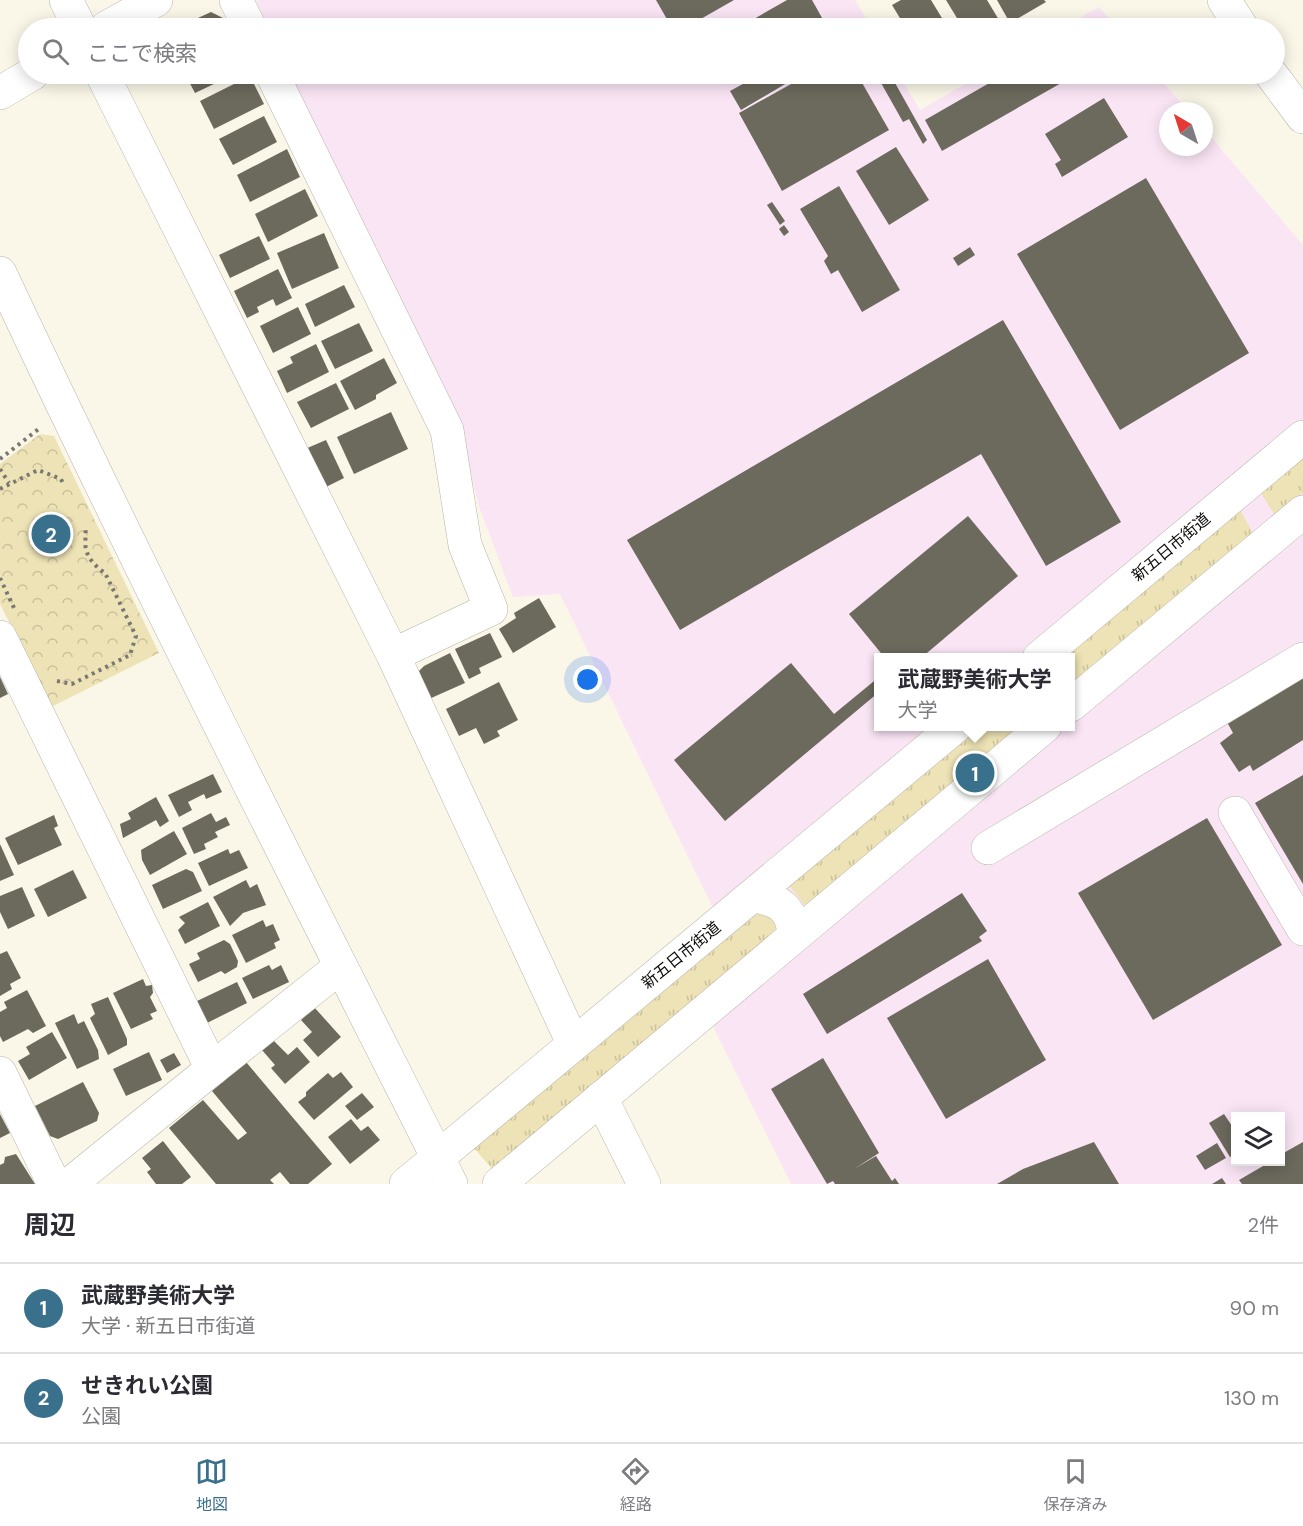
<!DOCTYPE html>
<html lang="ja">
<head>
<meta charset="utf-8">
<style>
	:root { --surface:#fff; --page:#f2f2f3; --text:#2b2b33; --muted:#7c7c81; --line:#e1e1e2; --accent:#39708b }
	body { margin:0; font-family:"DM Sans","Noto Sans JP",sans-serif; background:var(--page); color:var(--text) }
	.controls { position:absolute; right:18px; bottom:18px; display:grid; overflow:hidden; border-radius:0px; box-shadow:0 3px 15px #0003 }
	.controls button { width:54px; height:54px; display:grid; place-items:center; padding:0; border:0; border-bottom:2px solid var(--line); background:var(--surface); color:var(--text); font:30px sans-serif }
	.compass { position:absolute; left:1159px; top:102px; width:54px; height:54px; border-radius:50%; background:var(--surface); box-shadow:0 3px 15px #0003; rotate:321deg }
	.you { position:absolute; left:588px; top:680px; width:21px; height:21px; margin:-15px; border:4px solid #fff; border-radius:50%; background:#1a73e8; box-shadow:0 0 0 9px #1a73e833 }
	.badge { display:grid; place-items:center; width:39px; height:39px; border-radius:50%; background:var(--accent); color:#fff; font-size:20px; font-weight:700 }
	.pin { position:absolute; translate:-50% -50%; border:3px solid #fff; box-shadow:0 2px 6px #0006 }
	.popup { position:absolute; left:874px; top:653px; width:201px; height:78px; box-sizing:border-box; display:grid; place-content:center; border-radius:0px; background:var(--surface); filter:drop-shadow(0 2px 4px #0005); font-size:20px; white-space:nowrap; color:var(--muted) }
	.popup b { font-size:22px; color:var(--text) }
	.popup::after { content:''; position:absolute; left:50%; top:100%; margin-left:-12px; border:12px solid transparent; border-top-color:var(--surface) }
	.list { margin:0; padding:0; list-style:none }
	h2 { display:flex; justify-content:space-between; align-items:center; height:78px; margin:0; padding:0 24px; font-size:26px }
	h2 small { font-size:20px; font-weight:400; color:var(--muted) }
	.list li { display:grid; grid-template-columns:39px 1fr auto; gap:18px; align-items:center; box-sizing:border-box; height:90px; padding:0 24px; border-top:2px solid var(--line) }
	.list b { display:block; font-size:22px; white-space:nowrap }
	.list p { margin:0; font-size:20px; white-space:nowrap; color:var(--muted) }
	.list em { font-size:20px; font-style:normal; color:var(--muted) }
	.icon { flex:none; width:33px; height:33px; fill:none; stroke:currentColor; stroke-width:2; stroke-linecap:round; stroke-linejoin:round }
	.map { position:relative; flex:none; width:1303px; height:1184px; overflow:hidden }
	.search { position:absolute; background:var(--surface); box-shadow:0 3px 15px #0003; left:18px; right:18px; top:18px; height:66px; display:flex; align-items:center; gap:15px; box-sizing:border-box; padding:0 21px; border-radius:33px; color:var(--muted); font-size:22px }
	.sheet { height:258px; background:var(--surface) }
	nav { display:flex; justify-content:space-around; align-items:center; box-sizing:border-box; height:84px; border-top:2px solid var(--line); background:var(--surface); font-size:16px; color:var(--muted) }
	nav a { display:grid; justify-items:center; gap:3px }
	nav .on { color:var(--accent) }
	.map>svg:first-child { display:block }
</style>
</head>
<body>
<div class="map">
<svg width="1303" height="1184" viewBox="0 0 1303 1184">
	<defs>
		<pattern id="grass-tufts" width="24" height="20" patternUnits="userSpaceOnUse" patternTransform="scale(1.5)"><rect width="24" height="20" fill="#eee3b6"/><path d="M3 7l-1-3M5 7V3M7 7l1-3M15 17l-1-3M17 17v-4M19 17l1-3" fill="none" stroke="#cbc29b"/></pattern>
		<pattern id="park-crowns" width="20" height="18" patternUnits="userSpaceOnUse" patternTransform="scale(1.5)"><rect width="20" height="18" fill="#eee3b6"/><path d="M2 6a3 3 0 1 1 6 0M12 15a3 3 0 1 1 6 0" fill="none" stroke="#cbc29b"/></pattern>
	</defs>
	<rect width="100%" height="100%" fill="#faf7e9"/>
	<g fill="#fae5f5" fill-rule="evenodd">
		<polygon points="257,0 855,0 872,28 269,28 257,3"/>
		<polygon points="1099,7 1117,28 1061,28"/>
		<path d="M291,74H898L920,110L983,74H1156L1188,111H1168V147H1204V129L1303,245V1184H791L692,984L733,949L560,594L513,597L478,504L460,425ZM879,658H1071V726H879ZM1236,1116H1280V1162H1236Z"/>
	</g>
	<g fill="url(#grass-tufts)">
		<polygon points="1303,451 1303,493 1275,516 1258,488"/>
		<polygon points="1238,506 1254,535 1071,688 1071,658 1056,658"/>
		<polygon points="974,727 1025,727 808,909 787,883"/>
		<polygon points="755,909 772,910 778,931 493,1170 472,1146"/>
	</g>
	<polygon fill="url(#park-crowns)" points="40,434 54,436 159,653 51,707 0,604 0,464"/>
	<g fill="#6c695d">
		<polygon points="656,0 734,0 685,28 672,28"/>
		<polygon points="787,0 812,0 826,25 819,28 738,28"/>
		<polygon points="901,0 931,0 948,28 906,28 892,5"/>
		<polygon points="946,0 987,0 1002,25 996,28 963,28"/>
		<polygon points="997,0 1044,0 1046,2 1010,23"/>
		<polygon points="211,12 225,19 230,28 176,28"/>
		<polygon points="1094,23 1098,28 1084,28"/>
		<polygon points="185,74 235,74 195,93"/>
		<polygon points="717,74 741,74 723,84"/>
		<polygon points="761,74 795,74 797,77 741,110 730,91"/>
		<polygon points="809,74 857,74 889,130 782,191 739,113"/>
		<polygon points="876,74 890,74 927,140 923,144 909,119 903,122"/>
		<polygon points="1005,74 1077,74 942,151 925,120"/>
		<polygon points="250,76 264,104 214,129 200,101"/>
		<polygon points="1104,98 1128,137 1062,177 1055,164 1061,160 1045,134"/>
		<polygon points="264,116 277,142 233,165 219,139"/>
		<polygon points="896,147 929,200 889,225 856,171"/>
		<polygon points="287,149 300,177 250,202 237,175"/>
		<polygon points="1146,178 1249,353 1120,430 1017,254"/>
		<polygon points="839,186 900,290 862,312 838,270 831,274 824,261 828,256 800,209"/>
		<polygon points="305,189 318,216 268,242 255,214"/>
		<polygon points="772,202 785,221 780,225 767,205"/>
		<polygon points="784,225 789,232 784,236 779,229"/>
		<polygon points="324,233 339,268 292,289 277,253"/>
		<polygon points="259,236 270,259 230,278 219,255"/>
		<polygon points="970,247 975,255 958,266 953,258"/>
		<polygon points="278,269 292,298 276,306 273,299 257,307 259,312 247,318 234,291"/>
		<polygon points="344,285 355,307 315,327 305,304"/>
		<polygon points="298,307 311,334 273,353 260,326"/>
		<polygon points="1003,320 1121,522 1046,566 981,454 680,630 627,540"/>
		<polygon points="359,323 373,351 335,369 321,341"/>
		<polygon points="316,344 329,372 287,393 277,371 293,363 290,357"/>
		<polygon points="384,358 397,383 376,395 376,399 355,410 340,381"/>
		<polygon points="336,383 349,409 311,428 297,402"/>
		<polygon points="391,412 408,449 354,474 337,437"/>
		<polygon points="326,440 344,478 324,488 305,449"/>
		<polygon points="968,516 1018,576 921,658 885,658 849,614"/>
		<polygon points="539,598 556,627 513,653 499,629 516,618 514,613"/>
		<polygon points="490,633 502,657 479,668 481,673 469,679 455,649"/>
		<polygon points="450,653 465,683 429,699 417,673 424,666"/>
		<polygon points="791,663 834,714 879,677 879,692 725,821 674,760"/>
		<polygon points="1303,675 1303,740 1253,771 1250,765 1239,772 1220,743 1233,733 1227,722"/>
		<polygon points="0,677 8,694 0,698"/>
		<polygon points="499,682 518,720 497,731 500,736 484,744 476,728 459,736 446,709"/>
		<polygon points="213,774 222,792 206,799 204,794 188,802 192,810 179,817 168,795"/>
		<polygon points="1303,775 1303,884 1255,803"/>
		<polygon points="156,797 169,821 160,827 156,820 123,838 120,824 131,819 128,813"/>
		<polygon points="211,813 216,822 226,817 230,825 215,832 218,837 204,844 206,849 194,854 182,828"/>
		<polygon points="54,815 58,826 54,828 62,845 18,865 5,838"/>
		<polygon points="1207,818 1282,945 1153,1020 1078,893"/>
		<polygon points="174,831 187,854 150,875 142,860 141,850"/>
		<polygon points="0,844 14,875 0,881"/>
		<polygon points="228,849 230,854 239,850 248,868 209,886 198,863"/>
		<polygon points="186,869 193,872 202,891 163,909 152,885"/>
		<polygon points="73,870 87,898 48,917 34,889"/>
		<polygon points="246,880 250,888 257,884 266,905 243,913 230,926 213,897"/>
		<polygon points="22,887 35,916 8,929 0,912 0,896"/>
		<polygon points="962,893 987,931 979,937 982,941 827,1034 803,994"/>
		<polygon points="208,902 220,926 185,944 178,930 185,923 179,917"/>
		<polygon points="263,920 266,927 273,924 280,940 274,943 276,948 246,963 232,935"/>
		<polygon points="224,940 230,944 238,961 237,967 225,974 221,971 198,982 189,964 200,959 197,953"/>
		<polygon points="7,951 21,978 10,984 12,989 0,996 0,954"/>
		<polygon points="988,959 1046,1060 946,1119 887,1018"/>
		<polygon points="269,965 272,970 281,965 289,982 253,999 242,978"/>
		<polygon points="143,979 146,986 152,985 153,993 150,997 157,1011 150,1014 153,1019 131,1029 113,993"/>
		<polygon points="237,982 247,1003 207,1023 197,1001"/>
		<polygon points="27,990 46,1026 33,1033 28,1029 3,1042 0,1036 0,1012 7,1008 4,1002"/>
		<polygon points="108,997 127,1039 127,1045 108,1055 90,1018 95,1014 91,1004"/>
		<polygon points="314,1007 341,1037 318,1057 303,1040 312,1032 301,1020"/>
		<polygon points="74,1014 78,1024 84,1021 98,1050 99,1059 77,1069 55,1023"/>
		<polygon points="52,1032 67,1058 29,1080 18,1061 30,1054 26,1047"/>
		<polygon points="273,1040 288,1055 297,1047 310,1062 285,1084 271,1068 275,1065 262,1050"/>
		<polygon points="149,1052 162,1080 126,1096 113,1069"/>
		<polygon points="174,1053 181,1065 167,1073 160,1060"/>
		<polygon points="823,1058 879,1153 854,1169 876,1156 892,1181 895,1178 899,1184 835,1184 833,1181 827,1184 771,1089"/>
		<polygon points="246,1062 332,1164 308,1184 290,1184 280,1172 270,1180 274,1184 216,1184 169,1128 203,1100 238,1140 247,1133 212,1091"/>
		<polygon points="341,1072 353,1087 314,1120 298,1102 306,1096 306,1092 328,1073 333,1078"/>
		<polygon points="83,1082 99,1113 97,1121 58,1139 50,1136 35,1106"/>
		<polygon points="362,1093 374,1107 357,1120 345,1106"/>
		<polygon points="0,1114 10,1133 0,1138"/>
		<polygon points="1224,1114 1236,1132 1236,1153 1230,1157 1209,1123"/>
		<polygon points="351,1119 361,1131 368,1126 380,1140 350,1164 328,1137"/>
		<polygon points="163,1141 191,1177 182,1184 156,1184 147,1172 151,1169 142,1158"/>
		<polygon points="1094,1142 1119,1184 997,1184 1023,1169"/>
		<polygon points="1303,1142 1303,1184 1242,1184 1239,1180 1270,1162 1280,1162 1280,1155"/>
		<polygon points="1217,1143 1226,1158 1205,1170 1196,1156"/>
		<polygon points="16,1154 35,1184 0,1184 0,1165 4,1163 5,1157"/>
		<polygon points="1222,1178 1226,1184 1212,1184"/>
	</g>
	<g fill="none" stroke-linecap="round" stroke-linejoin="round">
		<defs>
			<g id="minor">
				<polyline points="66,0 80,28"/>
				<polyline points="236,0 250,28"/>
				<polyline points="1224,0 1242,28"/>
				<polyline points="106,28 156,0"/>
				<polyline points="102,74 393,655 573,1043"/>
				<polyline points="272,74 447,430 465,545 491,609 393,655"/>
				<polyline points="1271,74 1303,117"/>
				<polyline points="0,93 32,74"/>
				<path d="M0,273C144,580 298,881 451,1184"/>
				<polyline points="0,637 212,1069 70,1184"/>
				<polyline points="1039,658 1303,437"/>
				<polyline points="1071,705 1303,512"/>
				<polyline points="1235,813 1303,929"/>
				<polyline points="988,848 1303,659"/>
				<path d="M753,896C780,900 792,908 794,935"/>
				<polyline points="212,1069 340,967"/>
				<polyline points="0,1073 54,1184"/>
				<polyline points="601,1098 644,1184"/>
				<polyline points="406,1184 956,726"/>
				<polyline points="499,1184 1045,726"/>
			</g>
		</defs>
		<use href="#minor" stroke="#b8b5a8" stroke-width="34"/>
		<g stroke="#7a7870" stroke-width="4" stroke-dasharray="3 4.5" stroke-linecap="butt">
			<polyline points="0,459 40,428"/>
			<polyline points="0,469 9,483"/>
			<polyline points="0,489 38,470 61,479 64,486"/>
			<polyline points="0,578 15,610"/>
			<path d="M57,681L72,684L130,655L136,636L105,573C97,568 88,559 86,549C84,541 87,535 85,528"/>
		</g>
		<use href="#minor" stroke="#fff" stroke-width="33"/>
	</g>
	<g text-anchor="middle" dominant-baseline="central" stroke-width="4.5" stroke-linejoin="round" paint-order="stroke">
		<g font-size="16" fill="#0d0c08" stroke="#fff">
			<text transform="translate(1171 547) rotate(-40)">新五日市街道</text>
			<text transform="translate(681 955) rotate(-39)">新五日市街道</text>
		</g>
	</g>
</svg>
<div class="controls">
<button><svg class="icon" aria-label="layers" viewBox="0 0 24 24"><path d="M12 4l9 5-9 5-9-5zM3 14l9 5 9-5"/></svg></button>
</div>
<svg class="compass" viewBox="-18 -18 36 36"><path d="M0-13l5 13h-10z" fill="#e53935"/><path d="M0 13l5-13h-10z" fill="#7c7c81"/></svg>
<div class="you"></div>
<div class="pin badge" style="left:975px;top:773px">1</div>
<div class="popup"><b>武蔵野美術大学</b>大学</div>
<div class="pin badge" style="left:51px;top:534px">2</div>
<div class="search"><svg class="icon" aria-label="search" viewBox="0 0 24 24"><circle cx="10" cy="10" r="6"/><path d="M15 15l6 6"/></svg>ここで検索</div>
</div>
<section class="sheet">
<h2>周辺<small>2件</small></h2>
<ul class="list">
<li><span class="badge">1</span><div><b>武蔵野美術大学</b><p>大学 · 新五日市街道</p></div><em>90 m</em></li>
<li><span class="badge">2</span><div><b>せきれい公園</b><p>公園</p></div><em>130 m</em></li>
</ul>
</section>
<nav>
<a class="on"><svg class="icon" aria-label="map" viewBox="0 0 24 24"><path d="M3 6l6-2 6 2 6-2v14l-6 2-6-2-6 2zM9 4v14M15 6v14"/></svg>地図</a>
<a><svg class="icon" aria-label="directions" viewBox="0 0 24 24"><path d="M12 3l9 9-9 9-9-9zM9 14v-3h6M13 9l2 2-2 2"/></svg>経路</a>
<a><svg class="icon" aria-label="saved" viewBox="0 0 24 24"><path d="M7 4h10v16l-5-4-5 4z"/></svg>保存済み</a>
</nav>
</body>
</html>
